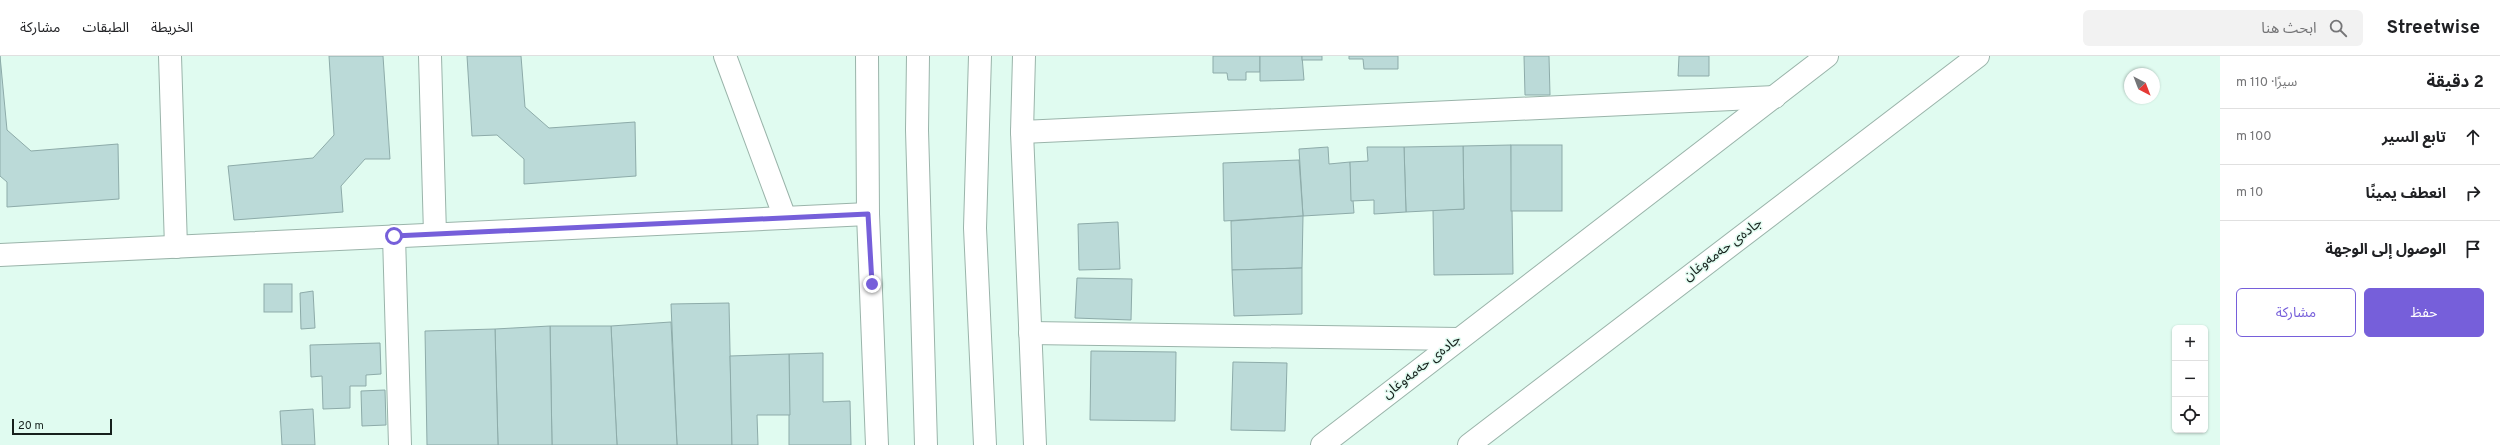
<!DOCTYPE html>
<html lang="ar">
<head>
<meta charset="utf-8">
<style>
	:root { --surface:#fff; --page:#f2f2f2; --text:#202124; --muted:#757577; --line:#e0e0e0; --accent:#765fda }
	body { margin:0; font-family:Overpass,"Noto Sans Arabic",sans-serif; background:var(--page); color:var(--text); direction:rtl }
	.controls { position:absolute; right:12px; bottom:12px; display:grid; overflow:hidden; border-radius:6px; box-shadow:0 1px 3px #0004 }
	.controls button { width:36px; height:36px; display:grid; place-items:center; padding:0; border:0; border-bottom:1px solid var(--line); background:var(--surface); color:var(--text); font:20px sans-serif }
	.compass { position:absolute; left:2124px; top:12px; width:36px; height:36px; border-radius:50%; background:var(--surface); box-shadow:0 1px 3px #0004; rotate:138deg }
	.scale { position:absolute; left:12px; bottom:10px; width:100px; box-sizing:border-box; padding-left:4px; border:2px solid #16201c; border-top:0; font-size:11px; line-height:14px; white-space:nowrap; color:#16201c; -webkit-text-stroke:3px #e0fbf0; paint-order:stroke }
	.stop { position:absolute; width:12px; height:12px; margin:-9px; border:3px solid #765fda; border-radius:50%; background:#fff }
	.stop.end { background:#765fda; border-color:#fff; box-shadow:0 1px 4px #0008 }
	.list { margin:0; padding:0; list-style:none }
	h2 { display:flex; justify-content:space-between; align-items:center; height:52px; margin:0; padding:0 16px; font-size:17px }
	h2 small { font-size:13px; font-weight:400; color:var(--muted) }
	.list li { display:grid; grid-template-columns:26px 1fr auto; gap:12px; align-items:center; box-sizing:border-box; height:56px; padding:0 16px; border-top:1px solid var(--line) }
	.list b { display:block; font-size:15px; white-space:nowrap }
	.list em { font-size:13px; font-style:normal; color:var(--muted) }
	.actions { display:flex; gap:8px; padding:12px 16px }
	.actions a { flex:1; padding:9px 0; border:1px solid var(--accent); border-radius:6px; text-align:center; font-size:14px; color:var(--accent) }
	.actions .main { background:var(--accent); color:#fff }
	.icon { flex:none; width:22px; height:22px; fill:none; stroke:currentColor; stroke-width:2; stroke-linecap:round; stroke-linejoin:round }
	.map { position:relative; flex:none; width:2220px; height:389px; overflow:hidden; direction:ltr }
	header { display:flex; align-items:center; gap:24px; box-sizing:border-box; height:56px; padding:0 20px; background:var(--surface); border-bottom:1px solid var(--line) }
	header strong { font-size:19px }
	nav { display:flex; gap:22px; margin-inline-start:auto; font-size:14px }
	.search { width:280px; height:36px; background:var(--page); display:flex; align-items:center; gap:10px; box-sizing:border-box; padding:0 14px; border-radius:6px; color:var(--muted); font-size:15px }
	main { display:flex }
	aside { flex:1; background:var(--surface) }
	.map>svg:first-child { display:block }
</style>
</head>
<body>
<header>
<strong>Streetwise</strong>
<div class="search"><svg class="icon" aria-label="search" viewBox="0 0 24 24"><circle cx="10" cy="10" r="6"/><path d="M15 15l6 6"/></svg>ابحث هنا</div>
<nav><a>الخريطة</a><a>الطبقات</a><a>مشاركة</a></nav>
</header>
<main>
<aside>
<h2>2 دقيقة<small>سيرًا · 110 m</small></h2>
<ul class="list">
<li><svg class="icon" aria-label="ahead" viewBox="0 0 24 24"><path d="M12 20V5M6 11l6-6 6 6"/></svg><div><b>تابع السير</b></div><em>100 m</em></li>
<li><svg class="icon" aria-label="right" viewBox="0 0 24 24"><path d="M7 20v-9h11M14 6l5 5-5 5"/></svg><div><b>انعطف يمينًا</b></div><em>10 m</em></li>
<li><svg class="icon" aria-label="arrive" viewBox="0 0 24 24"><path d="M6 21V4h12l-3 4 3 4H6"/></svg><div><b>الوصول إلى الوجهة</b></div></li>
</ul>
<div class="actions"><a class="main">حفظ</a><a>مشاركة</a></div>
</aside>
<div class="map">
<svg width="2220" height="389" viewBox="0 0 2220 389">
	<rect width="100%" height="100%" fill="#e0fbf0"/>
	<g fill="#bbdad8" stroke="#8daba9">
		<polygon points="0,0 7,74 31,95 118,88 119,143 7,151 7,126 0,120"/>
		<polygon points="329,0 383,0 390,103 365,103 341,130 343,156 234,164 228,110 313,102 334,79"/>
		<polygon points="467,0 521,0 525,51 549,72 635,66 636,120 524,128 524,103 497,79 472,80"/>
		<polygon points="1213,0 1260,0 1260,16 1246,16 1246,24 1228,24 1227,17 1213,17"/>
		<polygon points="1260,0 1302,0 1304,24 1260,25"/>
		<rect x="1302" y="0" width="20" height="4"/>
		<polygon points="1349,0 1398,0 1398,13 1364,13 1363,3 1349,3"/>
		<polygon points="1524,0 1549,0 1550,39 1525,39"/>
		<polygon points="1679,0 1709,0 1709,20 1678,20"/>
		<polygon points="1511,89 1513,218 1434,219 1433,154 1464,153 1463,90"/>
		<rect x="1511" y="89" width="51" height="66"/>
		<polygon points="1463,90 1464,153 1406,156 1404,91"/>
		<polygon points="1328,91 1329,108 1350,106 1354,157 1303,160 1299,93"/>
		<polygon points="1367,91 1404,91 1406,156 1374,158 1374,144 1351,145 1350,106 1368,105"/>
		<polygon points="1299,104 1303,160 1224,165 1223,107"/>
		<polygon points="1303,160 1302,212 1232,214 1231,165"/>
		<polygon points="1118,166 1120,213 1079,214 1078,168"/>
		<polygon points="1302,212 1302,258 1234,260 1232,214"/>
		<polygon points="1077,222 1132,223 1131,264 1075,262"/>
		<rect x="264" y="228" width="28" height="28"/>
		<polygon points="313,235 315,272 301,273 300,237"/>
		<polygon points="729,247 732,389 677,389 671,248"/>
		<polygon points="671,266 677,389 617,389 611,270"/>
		<polygon points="550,270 611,270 617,389 552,389"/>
		<polygon points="550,270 552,389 498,389 495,273"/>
		<polygon points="495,273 498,389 427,389 425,275"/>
		<polygon points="380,287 381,318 366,319 366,330 350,330 350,352 323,353 322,320 311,321 310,289"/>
		<polygon points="1091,295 1176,296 1175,365 1090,364"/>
		<polygon points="823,297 823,346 850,345 851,389 789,389 789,298"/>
		<polygon points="789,298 790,359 757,359 758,389 732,389 730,300"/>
		<polygon points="1233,306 1287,307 1285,375 1231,374"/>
		<polygon points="385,334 386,369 362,370 361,335"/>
		<polygon points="313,353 315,389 282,389 280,355"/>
	</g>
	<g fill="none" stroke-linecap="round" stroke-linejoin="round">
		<defs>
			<g id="minor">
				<polyline points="170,0 176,191"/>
				<polyline points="430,0 435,178"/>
				<polyline points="725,0 785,162"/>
				<polyline points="867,0 868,158 877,389"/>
				<polyline points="1024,0 1022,76 1035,389"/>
				<polyline points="1022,76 1775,41"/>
				<polyline points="394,180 400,389"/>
				<polyline points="0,199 868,158"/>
				<polyline points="1030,277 1459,283"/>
			</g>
			<g id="secondary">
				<polyline points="918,0 917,74 926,389"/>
				<polyline points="980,0 975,172 985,389"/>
			</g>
			<g id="primary">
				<polyline points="1322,389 1827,0"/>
				<polyline points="1469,389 1978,0"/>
			</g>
		</defs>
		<use href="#minor" stroke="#9ab4aa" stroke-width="24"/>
		<use href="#secondary" stroke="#9ab4aa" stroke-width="24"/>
		<use href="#primary" stroke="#9ab4aa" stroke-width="24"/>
		<use href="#minor" stroke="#fff" stroke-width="22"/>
		<use href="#secondary" stroke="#fff" stroke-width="22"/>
		<use href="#primary" stroke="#fff" stroke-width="22"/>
	</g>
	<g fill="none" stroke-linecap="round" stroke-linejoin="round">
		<polyline stroke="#765fda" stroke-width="5" points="394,180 868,158 872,228"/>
	</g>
	<g text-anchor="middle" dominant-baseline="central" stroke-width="3" stroke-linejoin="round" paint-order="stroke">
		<g font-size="14" fill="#16201c" stroke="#e0fbf0">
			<text transform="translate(1723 194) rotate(-37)">جادەی حەمەوغان</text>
			<text transform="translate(1422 311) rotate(-38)">جادەی حەمەوغان</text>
		</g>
	</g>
</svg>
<div class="controls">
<button>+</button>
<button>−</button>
<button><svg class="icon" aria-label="locate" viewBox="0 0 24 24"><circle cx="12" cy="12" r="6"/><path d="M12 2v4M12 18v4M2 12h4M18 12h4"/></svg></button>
</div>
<svg class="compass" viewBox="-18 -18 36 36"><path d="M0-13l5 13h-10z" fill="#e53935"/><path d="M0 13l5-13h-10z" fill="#757577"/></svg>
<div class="scale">20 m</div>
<div class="stop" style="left:394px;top:180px"></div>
<div class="stop end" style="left:872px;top:228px"></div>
</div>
</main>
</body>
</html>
